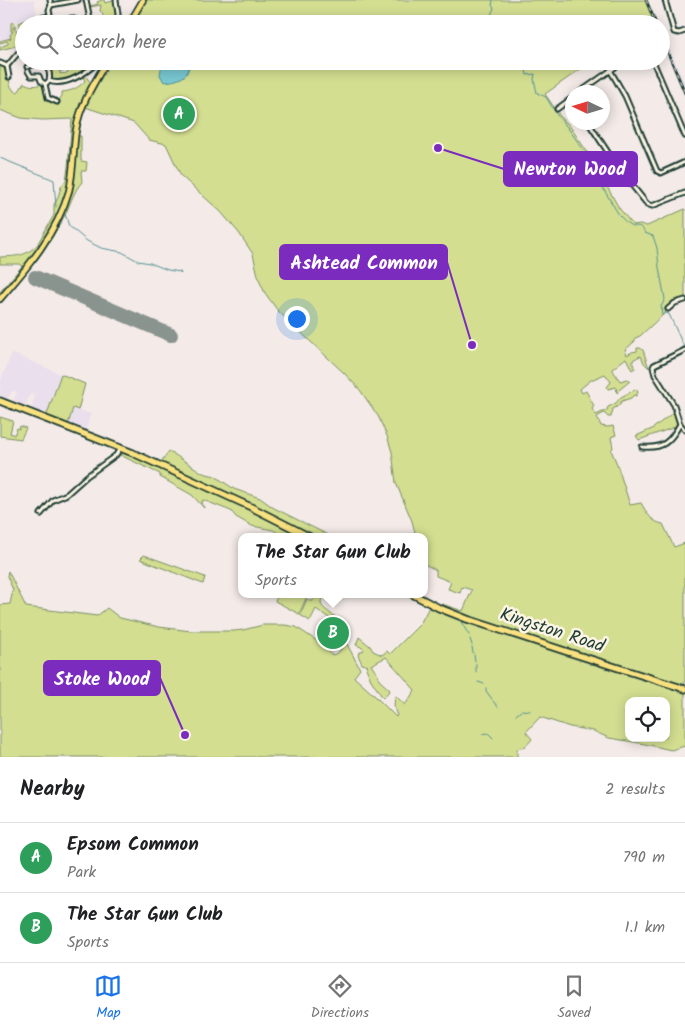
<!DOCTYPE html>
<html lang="en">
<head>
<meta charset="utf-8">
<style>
	:root { --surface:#fff; --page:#f2f2f2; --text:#202124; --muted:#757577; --line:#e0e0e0; --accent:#1a73e8 }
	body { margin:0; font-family:Kalam,sans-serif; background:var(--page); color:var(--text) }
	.controls { position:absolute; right:15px; bottom:15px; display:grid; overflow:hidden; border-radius:10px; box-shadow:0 2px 12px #0003 }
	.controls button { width:45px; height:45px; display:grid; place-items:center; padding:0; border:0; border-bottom:1px solid var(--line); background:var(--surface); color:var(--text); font:25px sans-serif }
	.compass { position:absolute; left:565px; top:85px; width:45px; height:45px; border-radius:50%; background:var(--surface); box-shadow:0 2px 12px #0003; rotate:274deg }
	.you { position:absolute; left:296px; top:318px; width:18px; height:18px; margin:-12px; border:4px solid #fff; border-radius:50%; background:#1a73e8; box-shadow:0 0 0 8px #1a73e833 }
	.badge { display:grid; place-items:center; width:32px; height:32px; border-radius:50%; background:var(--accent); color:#fff; font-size:16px; font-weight:700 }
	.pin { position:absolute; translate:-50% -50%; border:2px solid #fff; box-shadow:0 1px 5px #0006 }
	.popup { position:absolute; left:238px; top:533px; width:190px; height:65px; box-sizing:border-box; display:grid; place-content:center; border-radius:10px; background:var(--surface); filter:drop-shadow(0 1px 4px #0005); font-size:16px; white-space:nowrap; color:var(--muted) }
	.popup b { font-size:19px; color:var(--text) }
	.popup::after { content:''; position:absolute; left:50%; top:100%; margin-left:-10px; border:10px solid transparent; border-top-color:var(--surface) }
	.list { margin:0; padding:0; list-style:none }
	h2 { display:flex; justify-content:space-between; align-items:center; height:65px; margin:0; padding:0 20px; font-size:21px }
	h2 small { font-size:16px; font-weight:400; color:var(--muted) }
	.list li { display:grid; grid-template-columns:32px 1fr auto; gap:15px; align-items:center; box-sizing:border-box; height:70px; padding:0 20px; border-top:1px solid var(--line) }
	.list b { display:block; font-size:19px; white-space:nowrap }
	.list p { margin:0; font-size:16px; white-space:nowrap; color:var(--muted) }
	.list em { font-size:16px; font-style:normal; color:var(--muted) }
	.icon { flex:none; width:28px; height:28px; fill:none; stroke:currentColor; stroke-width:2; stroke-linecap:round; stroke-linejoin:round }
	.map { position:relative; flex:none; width:685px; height:757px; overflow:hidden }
	.search { position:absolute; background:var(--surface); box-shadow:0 2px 12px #0003; left:15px; right:15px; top:15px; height:55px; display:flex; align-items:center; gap:12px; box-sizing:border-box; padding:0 18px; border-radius:28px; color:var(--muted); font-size:19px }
	.sheet { height:205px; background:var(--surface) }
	nav { display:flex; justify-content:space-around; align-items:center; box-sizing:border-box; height:70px; border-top:1px solid var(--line); background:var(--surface); font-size:14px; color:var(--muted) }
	nav a { display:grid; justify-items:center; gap:2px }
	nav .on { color:var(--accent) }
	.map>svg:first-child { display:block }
</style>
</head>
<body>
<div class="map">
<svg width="685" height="757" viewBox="0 0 685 757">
	<rect width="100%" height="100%" fill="#f4ebe8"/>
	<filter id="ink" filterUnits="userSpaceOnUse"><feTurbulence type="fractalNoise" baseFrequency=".02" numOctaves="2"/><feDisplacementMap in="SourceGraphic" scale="10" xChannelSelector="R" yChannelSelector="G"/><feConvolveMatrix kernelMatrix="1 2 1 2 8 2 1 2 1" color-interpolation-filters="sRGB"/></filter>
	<g filter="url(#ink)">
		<g fill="#eadfec">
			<polygon points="0,0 34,0 37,16 35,18 24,20 24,21 19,23 18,21 11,23 10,24 12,34 11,38 0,41"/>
			<polygon points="661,28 685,84 685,98 661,41"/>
			<polygon points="12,353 61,374 47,416 31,410 35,395 30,394 25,408 12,404 17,392 14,391 11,392 7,401 0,398 0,382"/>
			<polygon points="73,408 91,414 85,431 68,425"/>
		</g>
		<g fill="#d3de91" stroke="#798e62" fill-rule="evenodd">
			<path d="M102,0H104L105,3L113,1L115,2L117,8V24H103C104,20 104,14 100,11L101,5L90,7V11L88,4L90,3V6L98,4L97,2Z"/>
			<polygon points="146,0 645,0 655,24 132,24"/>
			<polygon points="28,19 32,21 31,22 31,24 24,24 24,46 21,47 18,50 16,46 0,50 0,47 8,44 8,41 0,43 0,41 11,38 10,35 13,31 11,31 11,23 13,22 16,27 13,27 13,29 16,29 17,34 17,35 18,35 19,37 21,36 19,23"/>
			<polygon points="54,61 55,61 55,65 56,65 56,63 59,71 64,70 60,71 60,74 63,73 64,74 68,72 66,64 62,64 65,61 68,66 72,66 75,64 75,61 96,62 87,70 86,70 85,68 86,69 89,66 86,64 81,64 78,67 82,69 84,68 84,72 66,80 65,79 54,82 50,80 50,70 54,65"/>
			<path d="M110,61H402L405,66L411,64L412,62L409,61H592L545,94L560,116L569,125L590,156L619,208L633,225L640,224L647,226L685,209V299L682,300L681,299L672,301L669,305L670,306L665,310L666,312L640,336L635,338V341L625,350L627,355L632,352L637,351V348H640L643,350L649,368L644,363L641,356L638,357L633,360V364L635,368L632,370L626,358L612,369L620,381L627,379L630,381L619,390L617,393L616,387L608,389L607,387L611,382L605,374L591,380L580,389L582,393L586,391L594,406L592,409L596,415L607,410L608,407L616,403L621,397L636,389L638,392L636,396L634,395L631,398L622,401L618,406L613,409L611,417H608L604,413L597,417L601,426L608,427L613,426L616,435L611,437L613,448L611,450L617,464L630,505L641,503C647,513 651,522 663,524L674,547L685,543V686L462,614L441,605L442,604L463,611L472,590L462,587L460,593L448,589L451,582L436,576V570L424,564V537H416L412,521L396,483L392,452L387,436L378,416L360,390L344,373L278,311L265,293L259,280L253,254L239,233L221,212L181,176L166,144L149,140L134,123L85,107L90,95Z"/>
			<path d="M0,63L7,68V75L5,76L9,77L10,85L14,91L17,92L19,91L24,83C30,86 33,86 39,85L40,81L44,85L47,102L50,100L58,101L62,96V92C72,91 78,88 85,81L82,74H84L91,83L77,116L75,126L80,127L78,136H81V161L87,162L86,171H81L82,182C74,191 71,202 66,213C57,230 48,245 37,260L29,261L25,267H23L24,268L0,297V292L22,266L19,264H0V257C17,256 25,257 38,244L39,245L38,243L54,215V204L57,200L61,187L66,180L68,167L72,119L42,120L21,118L0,110Z"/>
			<polygon points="61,374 85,384 78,410 73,408 68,425 46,417"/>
			<polygon points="675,411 679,422 675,427 639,440 636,436 652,429"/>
			<polygon points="0,417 13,421 10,433 14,435 17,428 19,429 20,426 26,428 21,439 0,436"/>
			<polygon points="122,451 248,508 307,537 284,537 273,530 252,526 236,517 231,511 203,500 202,502 204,508 192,495 160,477 160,474 120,455"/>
			<polygon points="169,451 203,473 215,476 234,489 260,498 274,508 332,537 314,537 160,463"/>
			<polygon points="144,555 205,577 203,584 140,559"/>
			<path d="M8,571L26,607L97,616L107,608L120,618L159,627L191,631H234L243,630L263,625H285L296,627L323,645L332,655L338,653L346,642L360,669L354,677L375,696L396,717L397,715C394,710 393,702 396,696L405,705L415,690L386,657L371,665L378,675L379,680L390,690L383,698L371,680L366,668L368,666L362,664L358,655L359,653L364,650L361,647L356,645L359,637L370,646L373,651L382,655L387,651L390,654L420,624L429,607H431L588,661L590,665L593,662L685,691V746L671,750L645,744L609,738L593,731L570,727L540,717L526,732L532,739L525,747L517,749V757H0V605L10,604L13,590L7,576ZM629,701H666V738H629Z"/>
			<polygon points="279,594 308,594 299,614 275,601"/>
			<path d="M316,594H324C323,597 321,600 321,603C321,609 336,616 340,621L339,623L335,622L316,609L310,621L300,615L307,599L312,602Z"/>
		</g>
		<path fill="#78c8d2" stroke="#549093" d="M166,61L188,62C192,77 177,81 164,82L160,75C161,69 161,65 166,61Z"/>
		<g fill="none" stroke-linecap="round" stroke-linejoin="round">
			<g stroke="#549093" stroke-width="1">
				<polyline points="492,0 493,1 492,5 494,8 491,15 497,22 496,24"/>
				<path d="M523,61L527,65L526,70L527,75L535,74L534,79L537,93L546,97L557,115L568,128L585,152L594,173L619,215C623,219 625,222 630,225C637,228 640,223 645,233L653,236L657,248L659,268L665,299L661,307L663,311L661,313L662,315L665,313L669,314L684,347"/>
				<polyline points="189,63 191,61"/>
				<polyline points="0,158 54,180 56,207"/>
				<polyline points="64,211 69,226 87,241 101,248 122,252 138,261 150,263 168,270 180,272 181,273"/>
				<polyline points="461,622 469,635"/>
				<polyline points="470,639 472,645"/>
				<polyline points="472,647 473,653"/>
				<polyline points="474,655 475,661"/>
				<polyline points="476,664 476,672"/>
				<polyline points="478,682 484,684"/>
				<polyline points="486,688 486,691 492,699"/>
				<polyline points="493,701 498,707"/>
				<polyline points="522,710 530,711"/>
				<polyline points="516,715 521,711"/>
				<polyline points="482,734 488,733 493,738"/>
			</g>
			<polyline stroke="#8a948e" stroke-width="14" points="35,277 171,335"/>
			<defs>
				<g id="minor">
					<polyline points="50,0 51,5 49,10 52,24"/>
					<polyline points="86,0 91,24"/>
					<polyline points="116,0 118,14 117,24"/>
					<polyline points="665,0 674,32 679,33 685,31"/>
					<polyline points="51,5 78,0"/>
					<polyline points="34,24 34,20 35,19 50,16"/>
					<polyline points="67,24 68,20 71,18 76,20 77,24"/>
					<path d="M38,61V63C48,65 51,72 49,81C65,87 87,73 99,61"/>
					<polyline points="653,61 685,136"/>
					<polyline points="0,63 7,66"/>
					<polyline points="27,67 38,63"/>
					<polyline points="610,70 625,96 657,171 661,173 685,162"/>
					<polyline points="28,71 31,76 39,76 41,81 45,84"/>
					<path d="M9,77L7,66C12,61 19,50 24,48"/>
					<polyline points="49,81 45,84 48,98 57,102"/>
					<polyline points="580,92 624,61"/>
					<polyline points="557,109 572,98"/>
					<polyline points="588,122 619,169 647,204 652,206 685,193"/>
					<polyline points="668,309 675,303 685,300"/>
					<polyline points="680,424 685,430"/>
					<path d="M642,447C663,449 670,442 680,424L674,405L655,375L653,367L654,365L685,350"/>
					<polyline points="41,514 53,500 67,494 87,476 116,455 120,448"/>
				</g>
				<g id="major">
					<polyline points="129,24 143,0"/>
					<path d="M0,299C28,267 57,233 69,191C74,171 73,150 76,130C80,105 94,83 107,61"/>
				</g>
				<g id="highway">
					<polyline points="0,401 133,453 251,507 310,537"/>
					<polyline points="412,594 439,608 467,619 568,652 685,689"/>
				</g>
			</defs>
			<use href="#minor" stroke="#1f3d34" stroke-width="7"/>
			<use href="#major" stroke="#1f3d34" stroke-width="8"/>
			<use href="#highway" stroke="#1f3d34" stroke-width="9"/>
			<use href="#minor" stroke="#fcf5e5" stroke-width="3"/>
			<use href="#major" stroke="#fae180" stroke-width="4.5"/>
			<use href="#highway" stroke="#fae180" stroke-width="5.5"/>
			<defs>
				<g id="rail">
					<polyline points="646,0 656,24"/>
					<polyline points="661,36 685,93"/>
				</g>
			</defs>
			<use href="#rail" stroke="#1f3d34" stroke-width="3"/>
			<use href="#rail" stroke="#fcf5e5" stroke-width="1" stroke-dasharray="4" stroke-linecap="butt"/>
		</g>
	</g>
	<g text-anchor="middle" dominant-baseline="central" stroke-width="5" stroke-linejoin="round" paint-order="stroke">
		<g font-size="18" fill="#1f3d34" stroke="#fcf5e5">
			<text transform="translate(552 631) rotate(18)">Kingston Road</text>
		</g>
	</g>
	<path fill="none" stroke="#7b2cbf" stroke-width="2" d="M438 148L504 169M472 345L447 262M185 735L160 678"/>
	<g fill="#7b2cbf" stroke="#fcf5e5" stroke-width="2">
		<circle cx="438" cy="148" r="5"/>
		<circle cx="472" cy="345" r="5"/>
		<circle cx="185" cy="735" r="5"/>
	</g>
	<g fill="#7b2cbf" stroke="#7b2cbf" stroke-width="2">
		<rect x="504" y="152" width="133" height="34" rx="5"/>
		<rect x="280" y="245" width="167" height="34" rx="5"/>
		<rect x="44" y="661" width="116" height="34" rx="5"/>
	</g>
	<g font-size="19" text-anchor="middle" font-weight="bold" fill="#fff">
		<text x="570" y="175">Newton Wood</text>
		<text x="364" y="269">Ashtead Common</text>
		<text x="102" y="685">Stoke Wood</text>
	</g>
</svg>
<div class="controls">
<button><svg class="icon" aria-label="locate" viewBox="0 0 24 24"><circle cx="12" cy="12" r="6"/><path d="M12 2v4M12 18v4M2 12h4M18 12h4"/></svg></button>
</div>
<svg class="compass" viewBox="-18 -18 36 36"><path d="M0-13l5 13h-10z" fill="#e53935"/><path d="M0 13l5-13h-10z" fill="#757577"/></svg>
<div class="you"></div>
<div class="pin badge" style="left:179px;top:114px;background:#2e9e5b">A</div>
<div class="pin badge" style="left:333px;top:633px;background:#2e9e5b">B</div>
<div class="popup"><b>The Star Gun Club</b>Sports</div>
<div class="search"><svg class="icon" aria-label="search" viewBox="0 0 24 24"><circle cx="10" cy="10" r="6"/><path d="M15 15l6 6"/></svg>Search here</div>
</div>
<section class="sheet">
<h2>Nearby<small>2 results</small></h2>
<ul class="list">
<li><span class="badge" style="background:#2e9e5b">A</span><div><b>Epsom Common</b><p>Park</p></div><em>790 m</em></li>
<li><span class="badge" style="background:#2e9e5b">B</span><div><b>The Star Gun Club</b><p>Sports</p></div><em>1.1 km</em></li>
</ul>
</section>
<nav>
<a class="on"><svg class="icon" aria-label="map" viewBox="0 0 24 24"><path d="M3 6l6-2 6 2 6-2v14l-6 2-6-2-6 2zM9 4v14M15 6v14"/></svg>Map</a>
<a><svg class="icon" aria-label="directions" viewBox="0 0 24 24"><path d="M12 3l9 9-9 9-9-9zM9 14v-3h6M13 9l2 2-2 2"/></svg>Directions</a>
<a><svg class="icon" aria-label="saved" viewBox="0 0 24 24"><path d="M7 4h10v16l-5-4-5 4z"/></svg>Saved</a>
</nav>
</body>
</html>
